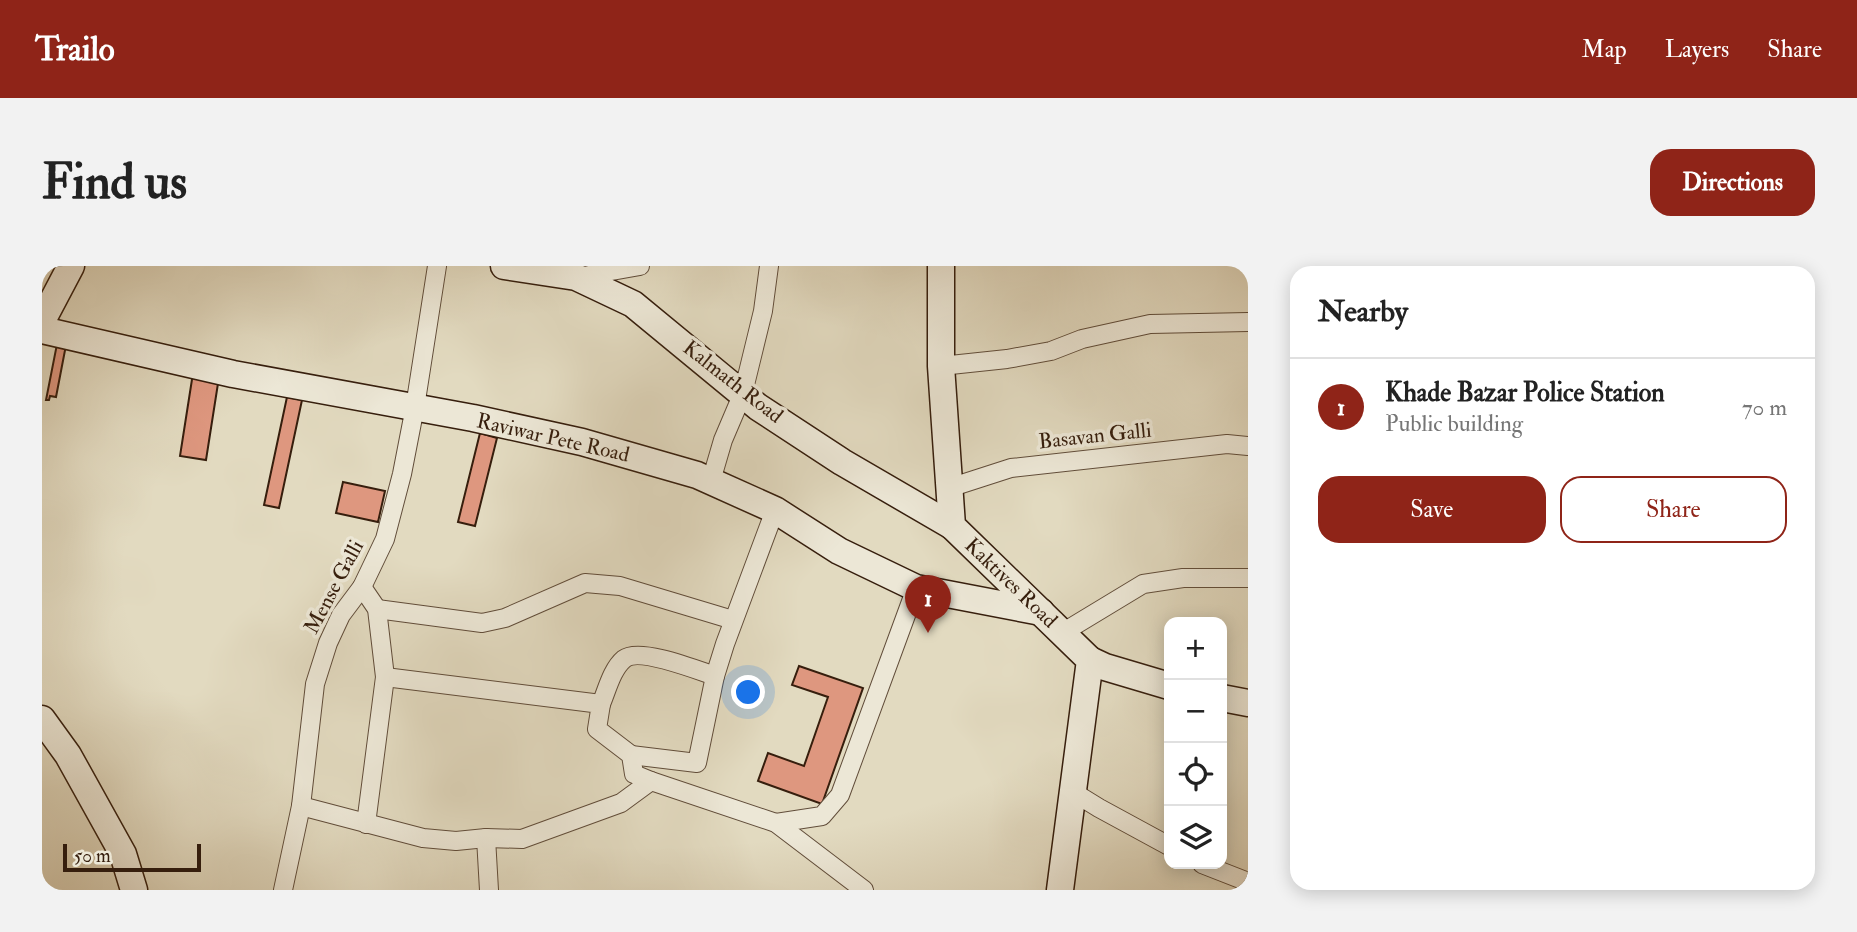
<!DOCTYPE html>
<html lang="en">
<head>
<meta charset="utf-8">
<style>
	:root { --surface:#fff; --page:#f2f2f2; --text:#222; --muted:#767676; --line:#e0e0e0; --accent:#8f2418 }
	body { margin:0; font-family:"IM FELL Double Pica",serif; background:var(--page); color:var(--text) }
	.controls { position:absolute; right:21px; bottom:21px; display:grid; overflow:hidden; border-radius:14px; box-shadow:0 4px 18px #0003 }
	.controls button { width:63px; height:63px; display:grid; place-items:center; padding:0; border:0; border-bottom:2px solid var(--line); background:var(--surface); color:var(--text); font:35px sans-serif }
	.scale { position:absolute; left:21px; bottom:18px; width:138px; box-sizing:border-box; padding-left:7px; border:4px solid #361e0d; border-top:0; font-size:19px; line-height:24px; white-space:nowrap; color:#361e0d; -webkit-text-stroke:5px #ece7d6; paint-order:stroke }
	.you { position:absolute; left:707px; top:427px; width:24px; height:24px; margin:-18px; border:5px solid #fff; border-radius:50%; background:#1a73e8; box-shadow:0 0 0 10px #1a73e833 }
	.badge { display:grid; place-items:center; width:46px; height:46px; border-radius:50%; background:var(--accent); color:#fff; font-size:23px; font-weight:700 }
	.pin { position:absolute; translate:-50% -58px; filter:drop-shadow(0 2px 4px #0008) }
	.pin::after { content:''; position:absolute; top:37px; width:24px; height:21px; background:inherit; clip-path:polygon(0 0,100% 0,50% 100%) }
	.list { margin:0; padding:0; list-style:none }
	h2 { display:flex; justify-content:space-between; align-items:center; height:91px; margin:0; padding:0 28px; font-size:30px }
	h2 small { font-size:23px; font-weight:400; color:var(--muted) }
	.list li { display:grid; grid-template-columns:46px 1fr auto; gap:21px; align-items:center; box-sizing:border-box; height:98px; padding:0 28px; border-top:2px solid var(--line) }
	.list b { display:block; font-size:26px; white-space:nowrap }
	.list p { margin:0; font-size:23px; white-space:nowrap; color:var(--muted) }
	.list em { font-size:23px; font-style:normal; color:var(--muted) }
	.actions { display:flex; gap:14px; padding:21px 28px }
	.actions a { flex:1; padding:16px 0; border:2px solid var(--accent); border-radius:21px; text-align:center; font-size:24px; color:var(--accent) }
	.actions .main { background:var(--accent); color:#fff }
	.icon { flex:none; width:38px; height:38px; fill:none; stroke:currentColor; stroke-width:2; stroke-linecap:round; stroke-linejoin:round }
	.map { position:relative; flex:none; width:1206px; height:624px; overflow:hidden; border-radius:21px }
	header { display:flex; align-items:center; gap:42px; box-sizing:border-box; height:98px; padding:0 35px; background:var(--accent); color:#fff }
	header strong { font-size:33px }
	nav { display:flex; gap:38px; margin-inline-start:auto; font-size:24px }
	.intro { display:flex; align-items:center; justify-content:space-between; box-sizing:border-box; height:168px; padding:0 42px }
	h1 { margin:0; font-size:49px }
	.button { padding:18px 32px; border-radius:21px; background:var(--accent); color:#fff; font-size:24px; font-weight:700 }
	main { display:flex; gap:42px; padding:0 42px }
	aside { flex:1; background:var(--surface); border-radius:21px; box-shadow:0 4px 18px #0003 }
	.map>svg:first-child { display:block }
</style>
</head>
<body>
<header>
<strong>Trailo</strong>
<nav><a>Map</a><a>Layers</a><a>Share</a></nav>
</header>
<div class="intro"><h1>Find us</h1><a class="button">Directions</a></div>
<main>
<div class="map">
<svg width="1206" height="624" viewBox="0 0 1206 624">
	<rect width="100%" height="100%" fill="#e2dac0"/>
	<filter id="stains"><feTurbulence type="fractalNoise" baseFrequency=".00286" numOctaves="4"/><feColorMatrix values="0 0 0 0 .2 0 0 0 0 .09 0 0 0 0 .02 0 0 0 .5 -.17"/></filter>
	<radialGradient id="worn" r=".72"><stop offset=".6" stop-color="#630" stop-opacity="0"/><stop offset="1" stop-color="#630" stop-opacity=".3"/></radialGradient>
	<g fill="#de977f" stroke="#361e0d" stroke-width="2">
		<polygon points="15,78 24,79 14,131 8,130 7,134 4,134"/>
		<polygon points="151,107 177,111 164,194 138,190"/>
		<polygon points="245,131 260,134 237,242 222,239"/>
		<polygon points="438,167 455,172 433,260 416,256"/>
		<polygon points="301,216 343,225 336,256 294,247"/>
		<polygon points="757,400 821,422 780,538 716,515 726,487 762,500 786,431 750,419"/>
	</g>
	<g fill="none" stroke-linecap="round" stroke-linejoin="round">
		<defs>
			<g id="street">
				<polyline points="536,11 598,0"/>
				<polyline points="899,100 965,93 1009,85 1040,73 1108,58 1206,56"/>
				<polyline points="669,215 681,174 701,127 721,45 727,0"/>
				<polyline points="907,222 969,202 1185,178 1206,180"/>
				<polyline points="320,321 335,343 343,411 324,558"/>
				<polyline points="335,343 440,357 463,352 543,317 578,320 691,354"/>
				<polyline points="1020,367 1101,318 1141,312 1206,312"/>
				<polyline points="343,411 559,438 555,463 589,489 592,508 609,515"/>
				<path d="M559,438C565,424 570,403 582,393C597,381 655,404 673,410L683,378L733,244"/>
				<polyline points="589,489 655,497 673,410"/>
				<polyline points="1031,526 1057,542 1127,580"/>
				<polyline points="259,540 381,572 414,575 444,572 480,573 579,537 609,515 734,557 822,624"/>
				<polyline points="734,557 780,550 798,529 874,322"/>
				<polyline points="444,572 447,624"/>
				<polyline points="1160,598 1206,616"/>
				<polyline points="241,624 259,540 273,418 286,377 299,349 320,321 343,273 360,208 373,141 395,0"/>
			</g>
			<g id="secondary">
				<polyline points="462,0 534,11 591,38 716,141 800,196 910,260"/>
				<polyline points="899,0 899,100 910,260 1048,394 1018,624"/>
				<polyline points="0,55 29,0"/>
				<polyline points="0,64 191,108 431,152 540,176 655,209 733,244 797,285 874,322 999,346"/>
				<polyline points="1048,394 1063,401 1127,420"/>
				<polyline points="1180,432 1206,437"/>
				<polyline points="0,453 26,489 81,588 92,624"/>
			</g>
		</defs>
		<use href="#street" stroke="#614d3a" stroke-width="20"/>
		<use href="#secondary" stroke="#361e0d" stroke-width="29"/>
		<use href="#street" stroke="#ece7d6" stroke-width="18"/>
		<use href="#secondary" stroke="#ece7d6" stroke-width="26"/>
	</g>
	<g text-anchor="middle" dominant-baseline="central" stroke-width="7" stroke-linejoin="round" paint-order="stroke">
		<g font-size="21" fill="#361e0d" stroke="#ece7d6">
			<text transform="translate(691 116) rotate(38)">Kalmath Road</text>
			<text transform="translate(1053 170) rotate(-6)">Basavan Galli</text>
			<text transform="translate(511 172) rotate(13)">Raviwar Pete Road</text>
			<text transform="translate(969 317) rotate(44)">Kaktives Road</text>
			<text transform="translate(292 321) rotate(-62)">Mense Galli</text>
		</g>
	</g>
	<rect width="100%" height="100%" filter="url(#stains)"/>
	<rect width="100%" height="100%" fill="url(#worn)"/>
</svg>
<div class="controls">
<button>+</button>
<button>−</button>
<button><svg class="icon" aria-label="locate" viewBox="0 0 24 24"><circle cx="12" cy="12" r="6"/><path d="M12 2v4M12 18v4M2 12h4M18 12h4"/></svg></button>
<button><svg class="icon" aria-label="layers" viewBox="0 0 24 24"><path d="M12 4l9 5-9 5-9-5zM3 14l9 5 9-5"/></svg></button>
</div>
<div class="scale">50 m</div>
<div class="you"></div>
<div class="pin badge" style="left:886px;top:367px">1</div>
</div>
<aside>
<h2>Nearby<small></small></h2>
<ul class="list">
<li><span class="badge">1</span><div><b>Khade Bazar Police Station</b><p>Public building</p></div><em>70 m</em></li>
</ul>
<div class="actions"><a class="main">Save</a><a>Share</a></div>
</aside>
</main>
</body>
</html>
